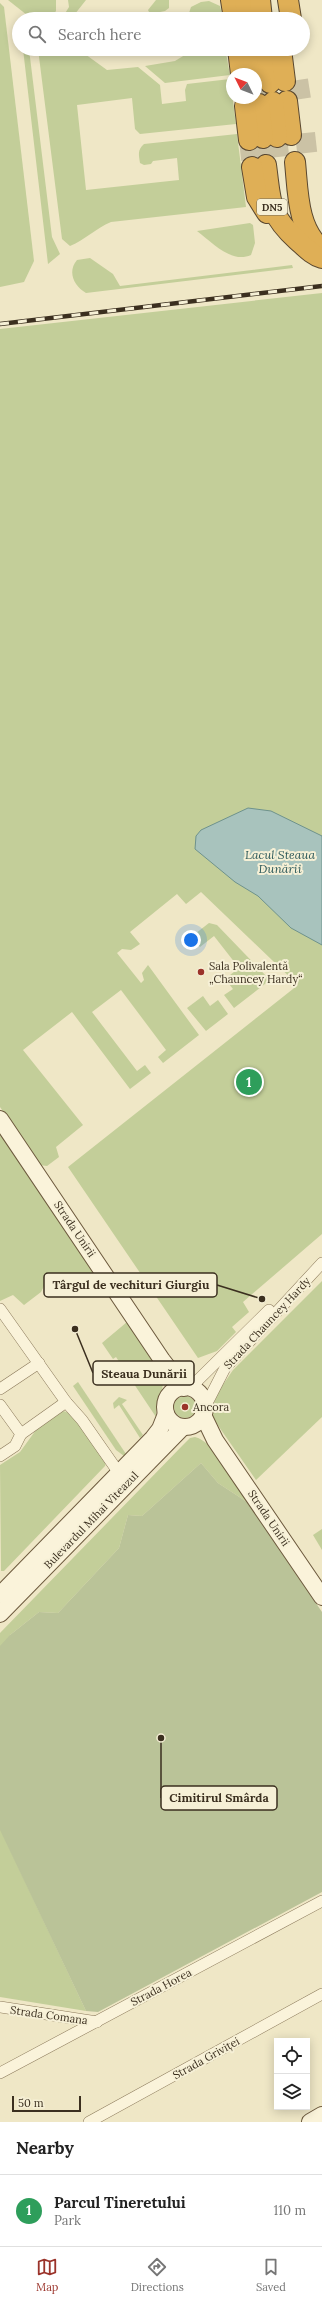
<!DOCTYPE html>
<html lang="en">
<head>
<meta charset="utf-8">
<style>
	:root { --surface:#fff; --page:#f6f6f6; --text:#222; --muted:#767676; --line:#e0e0e0; --accent:#9b332a }
	body { margin:0; font-family:Lora,serif; background:var(--page); color:var(--text) }
	.controls { position:absolute; right:12px; bottom:12px; display:grid; overflow:hidden; border-radius:0px; box-shadow:0 2px 10px #0003 }
	.controls button { width:36px; height:36px; display:grid; place-items:center; padding:0; border:0; border-bottom:1px solid var(--line); background:var(--surface); color:var(--text); font:20px sans-serif }
	.compass { position:absolute; left:226px; top:68px; width:36px; height:36px; border-radius:50%; background:var(--surface); box-shadow:0 2px 10px #0003; rotate:312deg }
	.scale { position:absolute; left:12px; bottom:10px; width:69px; box-sizing:border-box; padding-left:4px; border:2px solid #3b2f1f; border-top:0; font-size:11px; line-height:14px; white-space:nowrap; color:#3b2f1f; -webkit-text-stroke:3px #f6f0d6; paint-order:stroke }
	.you { position:absolute; left:191px; top:940px; width:14px; height:14px; margin:-10px; border:3px solid #fff; border-radius:50%; background:#1a73e8; box-shadow:0 0 0 6px #1a73e833 }
	.badge { display:grid; place-items:center; width:26px; height:26px; border-radius:50%; background:var(--accent); color:#fff; font-size:13px; font-weight:700 }
	.pin { position:absolute; translate:-50% -50%; border:2px solid #fff; box-shadow:0 1px 4px #0006 }
	.list { margin:0; padding:0; list-style:none }
	h2 { display:flex; justify-content:space-between; align-items:center; height:52px; margin:0; padding:0 16px; font-size:17px }
	h2 small { font-size:13px; font-weight:400; color:var(--muted) }
	.list li { display:grid; grid-template-columns:26px 1fr auto; gap:12px; align-items:center; box-sizing:border-box; height:72px; padding:0 16px; border-top:1px solid var(--line) }
	.list b { display:block; font-size:15px; white-space:nowrap }
	.list p { margin:0; font-size:13px; white-space:nowrap; color:var(--muted) }
	.list em { font-size:13px; font-style:normal; color:var(--muted) }
	.icon { flex:none; width:22px; height:22px; fill:none; stroke:currentColor; stroke-width:2; stroke-linecap:round; stroke-linejoin:round }
	.map { position:relative; flex:none; width:322px; height:2122px; overflow:hidden }
	.search { position:absolute; background:var(--surface); box-shadow:0 2px 10px #0003; left:12px; right:12px; top:12px; height:44px; display:flex; align-items:center; gap:10px; box-sizing:border-box; padding:0 14px; border-radius:22px; color:var(--muted); font-size:15px }
	.sheet { height:124px; background:var(--surface) }
	nav { display:flex; justify-content:space-around; align-items:center; box-sizing:border-box; height:56px; border-top:1px solid var(--line); background:var(--surface); font-size:11px; color:var(--muted) }
	nav a { display:grid; justify-items:center; gap:2px }
	nav .on { color:var(--accent) }
	.map>svg:first-child { display:block }
</style>
</head>
<body>
<div class="map">
<svg width="322" height="2122" viewBox="0 0 322 2122">
	<rect width="100%" height="100%" fill="#efe7c6"/>
	<g fill="#c3ce99">
		<polygon points="8,0 56,0 56,11 50,19 32,19"/>
		<polygon points="68,0 86,0 71,19 66,19 64,15 69,7"/>
		<polygon points="156,0 169,0 169,8 165,11 150,14 148,10"/>
		<polygon points="209,1 220,6 223,19 187,19 191,7 201,2"/>
		<polygon points="0,3 4,7 34,261 24,282 0,287"/>
		<polygon points="23,49 29,49 52,237 60,254 48,264"/>
		<path d="M38,49H78L107,70L138,67L160,85L162,104L186,101L185,90L187,84L230,79L236,124L140,134L135,129L132,98L77,105L86,190L179,180L177,158L153,161L151,164L144,165L140,163C139,155 137,150 144,144L237,134L246,207L111,222C96,228 85,240 70,246L62,239Z"/>
		<polygon points="188,53 226,53 230,75 165,83 145,66 175,61"/>
		<path d="M250,223L253,225L255,243L251,255C231,264 212,242 197,231Z"/>
		<path d="M90,258L113,274L120,286L292,265L293,268L86,293C74,286 67,272 77,260Z"/>
		<polygon points="322,293 322,1234 243,1302 249,1312 232,1327 236,1332 217,1351 198,1358 68,1167 298,985 201,892 186,904 177,894 130,932 140,944 131,950 122,949 117,953 141,983 144,980 142,973 148,965 199,1035 163,1063 158,1057 166,1050 121,990 92,1012 137,1071 145,1065 151,1073 130,1089 72,1012 23,1050 83,1125 56,1147 59,1157 47,1166 39,1165 0,1107 0,329"/>
		<polygon points="209,923 217,925 270,980 234,1008 224,995 233,989 225,979 239,968 214,936 200,947 191,937"/>
		<polygon points="203,996 210,1006 218,1000 228,1014 206,1031 187,1008"/>
		<polygon points="0,1134 89,1265 98,1282 77,1297 74,1286 70,1288 62,1281 50,1281 44,1286 41,1292 24,1305 13,1295 0,1301"/>
		<polygon points="322,1281 322,1417 256,1480 210,1414 218,1392 233,1370"/>
		<path d="M127,1322L163,1376C165,1389 156,1402 156,1417L116,1357L113,1359L102,1343Z"/>
		<polygon points="78,1382 126,1454 124,1456 116,1450 73,1386"/>
		<circle cx="185" cy="1407" r="11"/>
		<polygon points="119,1397 127,1400 122,1404 143,1435 140,1438 119,1405 114,1409 113,1403"/>
		<path d="M63,1411C78,1413 97,1449 106,1462L105,1466L4,1571H1L0,1465L20,1452L36,1430Z"/>
		<path d="M195,1437C215,1442 237,1484 249,1501L247,1502L218,1483L201,1463L142,1516L128,1515L119,1548L58,1613L39,1612L10,1635L4,1837L86,2011L0,1997V1633L182,1446L190,1438Z"/>
		<polygon points="322,1529 322,1550 313,1535"/>
	</g>
	<polygon fill="#bac398" points="201,1463 218,1483 247,1502 322,1612 322,1892 98,2012 86,2011 0,1830 0,1646 10,1635 39,1612 58,1613 119,1548 128,1515 142,1516"/>
	<polygon fill="#a8c3bd" stroke="#6e928c" points="248,808 271,811 322,836 322,945 291,928 258,896 235,882 195,849 196,836 201,830"/>
	<g fill="none" stroke-linecap="round" stroke-linejoin="round">
		<g stroke="#cbc2a5" stroke-width="20" stroke-dasharray="20 10" stroke-linecap="butt">
			<polyline points="298,80 301,99"/>
			<polyline points="256,85 259,104"/>
			<polyline points="305,133 308,160"/>
			<polyline points="277,137 280,164"/>
			<polyline points="263,138 266,165"/>
			<polyline points="249,140 252,167"/>
		</g>
		<defs>
			<g id="street">
				<polyline points="0,1309 66,1402"/>
				<polyline points="190,1388 269,1310"/>
				<polyline points="0,1389 39,1363"/>
				<polyline points="0,1405 21,1434 15,1446 0,1456"/>
				<polyline points="205,1407 225,1368 322,1263"/>
				<polyline points="21,1434 66,1402 82,1420 119,1473"/>
				<polyline points="0,2007 97,2022"/>
				<polyline points="0,2073 322,1901"/>
				<polyline points="89,2122 322,1994"/>
			</g>
			<g id="secondary">
				<polyline points="0,1119 162,1360 184,1388"/>
				<circle cx="185" cy="1407" r="20"/>
				<polyline points="203,1415 215,1440 322,1597"/>
				<polyline points="0,1595 153,1438 160,1429 166,1414"/>
				<polyline points="0,1614 183,1427"/>
				<polyline points="310,2122 322,2115"/>
			</g>
			<g id="highway">
				<polyline points="231,0 234,19"/>
				<polyline points="245,0 248,19"/>
				<polyline points="260,0 262,19"/>
				<polyline points="288,0 291,19"/>
				<polyline points="238,49 241,74"/>
				<polyline points="252,49 255,74"/>
				<polyline points="266,49 270,83"/>
				<polyline points="281,49 285,81"/>
				<polyline points="287,101 291,135"/>
				<polyline points="273,102 277,137"/>
				<polyline points="259,104 263,138"/>
				<polyline points="245,106 249,140"/>
				<path d="M295,162C298,191 297,229 322,249"/>
				<path d="M266,165C271,201 268,214 297,240C305,247 312,255 322,258"/>
				<polyline points="252,167 257,197 267,213"/>
			</g>
		</defs>
		<use href="#street" stroke="#8b795b" stroke-width="12"/>
		<use href="#secondary" stroke="#6d5a3e" stroke-width="18"/>
		<use href="#highway" stroke="#59472f" stroke-width="22"/>
		<use href="#street" stroke="#faf3da" stroke-width="11"/>
		<use href="#secondary" stroke="#faf3da" stroke-width="16"/>
		<use href="#highway" stroke="#dfaf56" stroke-width="20"/>
		<defs>
			<polyline id="rail" points="0,324 322,286"/>
		</defs>
		<use href="#rail" stroke="#3b2f1f" stroke-width="4.5"/>
		<use href="#rail" stroke="#f6f0d6" stroke-width="3" stroke-dasharray="9" stroke-linecap="butt"/>
	</g>
	<g fill="#9b332a" stroke="#f6f0d6" stroke-width="1.5">
		<circle cx="201" cy="972" r="4"/>
		<circle cx="185" cy="1407" r="4"/>
	</g>
	<g text-anchor="middle" dominant-baseline="central" stroke-width="4" stroke-linejoin="round" paint-order="stroke">
		<rect fill="#f6f0d6" stroke="#736956" stroke-width="1" x="257" y="199" width="30" height="16" rx="3"/>
		<g font-size="10" font-weight="bold" fill="#3b2f1f">
			<text x="272" y="207">DN5</text>
		</g>
		<g font-size="11" fill="#3b2f1f" stroke="#f6f0d6" text-anchor="start">
			<text x="209" y="966">Sala Polivalentă<tspan x="209" dy="13">„Chauncey Hardy“</tspan></text>
			<text x="193" y="1407">Ancora</text>
		</g>
		<g font-size="11" fill="#3b2f1f" stroke="#f6f0d6">
			<text transform="translate(75 1229) rotate(56)">Strada Unirii</text>
			<text transform="translate(267 1323) rotate(-47)">Strada Chauncey Hardy</text>
			<text transform="translate(269 1518) rotate(56)">Strada Unirii</text>
			<text transform="translate(91 1520) rotate(-46)">Bulevardul Mihai Viteazul</text>
			<text transform="translate(161 1987) rotate(-28)">Strada Horea</text>
			<text transform="translate(49 2015) rotate(8)">Strada Comana</text>
			<text transform="translate(206 2058) rotate(-29)">Strada Griviței</text>
		</g>
		<g font-size="12" font-style="italic" fill="#2e5a5b" stroke="#f6f0d6">
			<text x="280" y="854">Lacul Steaua<tspan x="280" dy="14">Dunării</tspan></text>
		</g>
	</g>
	<path fill="none" stroke="#3b2f1f" stroke-width="1.5" d="M262 1299L217 1285M75 1329L93 1373M161 1738L161 1798"/>
	<g fill="#3b2f1f" stroke="#f6f0d6" stroke-width="1.5">
		<circle cx="262" cy="1299" r="4"/>
		<circle cx="75" cy="1329" r="4"/>
		<circle cx="161" cy="1738" r="4"/>
	</g>
	<g fill="#f6f0d6" stroke="#3b2f1f" stroke-width="1.5">
		<rect x="44" y="1273" width="173" height="24" rx="4"/>
		<rect x="93" y="1361" width="101" height="24" rx="4"/>
		<rect x="161" y="1786" width="116" height="24" rx="4"/>
	</g>
	<g font-size="12" text-anchor="middle" font-weight="bold" fill="#3b2f1f">
		<text x="131" y="1289">Târgul de vechituri Giurgiu</text>
		<text x="144" y="1378">Steaua Dunării</text>
		<text x="219" y="1802">Cimitirul Smârda</text>
	</g>
</svg>
<div class="controls">
<button><svg class="icon" aria-label="locate" viewBox="0 0 24 24"><circle cx="12" cy="12" r="6"/><path d="M12 2v4M12 18v4M2 12h4M18 12h4"/></svg></button>
<button><svg class="icon" aria-label="layers" viewBox="0 0 24 24"><path d="M12 4l9 5-9 5-9-5zM3 14l9 5 9-5"/></svg></button>
</div>
<svg class="compass" viewBox="-18 -18 36 36"><path d="M0-13l5 13h-10z" fill="#e53935"/><path d="M0 13l5-13h-10z" fill="#767676"/></svg>
<div class="scale">50 m</div>
<div class="you"></div>
<div class="pin badge" style="left:249px;top:1082px;background:#2e9e5b">1</div>
<div class="search"><svg class="icon" aria-label="search" viewBox="0 0 24 24"><circle cx="10" cy="10" r="6"/><path d="M15 15l6 6"/></svg>Search here</div>
</div>
<section class="sheet">
<h2>Nearby<small></small></h2>
<ul class="list">
<li><span class="badge" style="background:#2e9e5b">1</span><div><b>Parcul Tineretului</b><p>Park</p></div><em>110 m</em></li>
</ul>
</section>
<nav>
<a class="on"><svg class="icon" aria-label="map" viewBox="0 0 24 24"><path d="M3 6l6-2 6 2 6-2v14l-6 2-6-2-6 2zM9 4v14M15 6v14"/></svg>Map</a>
<a><svg class="icon" aria-label="directions" viewBox="0 0 24 24"><path d="M12 3l9 9-9 9-9-9zM9 14v-3h6M13 9l2 2-2 2"/></svg>Directions</a>
<a><svg class="icon" aria-label="saved" viewBox="0 0 24 24"><path d="M7 4h10v16l-5-4-5 4z"/></svg>Saved</a>
</nav>
</body>
</html>
